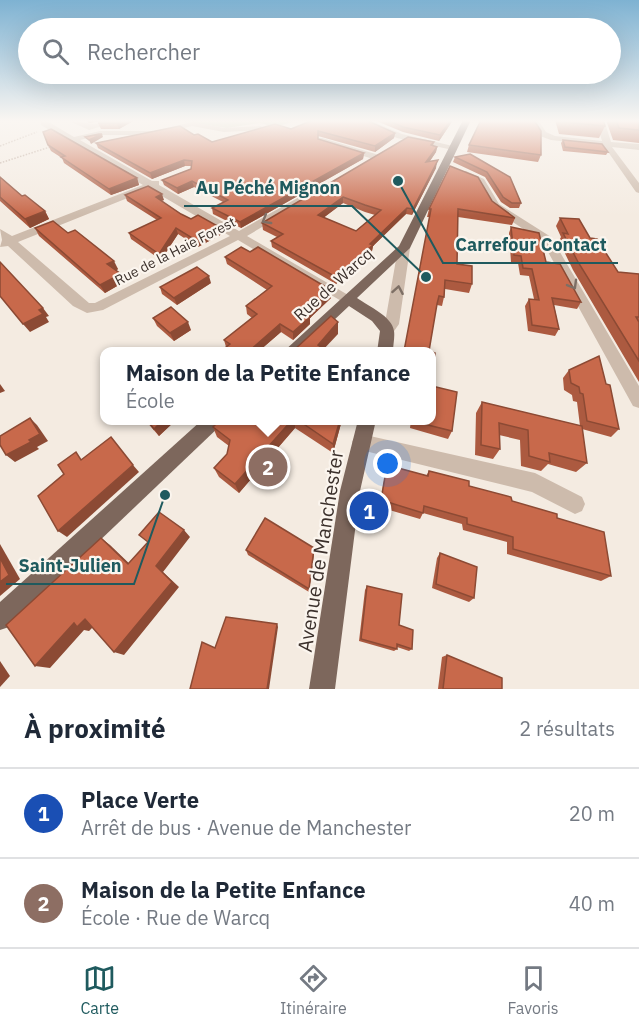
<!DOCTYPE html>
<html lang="fr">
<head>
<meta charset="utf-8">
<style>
	:root { --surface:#fff; --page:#f6f6f7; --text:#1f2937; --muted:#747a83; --line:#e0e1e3; --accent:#1f5a5e }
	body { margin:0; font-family:"IBM Plex Sans",sans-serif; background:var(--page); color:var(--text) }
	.you { position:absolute; left:388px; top:464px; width:21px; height:21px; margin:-15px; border:4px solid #fff; border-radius:50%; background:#1a73e8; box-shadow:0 0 0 9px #1a73e833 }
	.badge { display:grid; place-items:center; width:39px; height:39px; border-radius:50%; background:var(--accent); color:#fff; font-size:20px; font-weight:700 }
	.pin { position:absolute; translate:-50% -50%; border:3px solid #fff; box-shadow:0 2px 6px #0006 }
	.popup { position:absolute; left:100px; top:347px; width:336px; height:78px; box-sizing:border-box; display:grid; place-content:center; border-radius:12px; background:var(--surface); filter:drop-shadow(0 2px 4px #0005); font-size:20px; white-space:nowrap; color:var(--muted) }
	.popup b { font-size:22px; color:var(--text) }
	.popup::after { content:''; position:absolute; left:50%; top:100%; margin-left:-12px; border:12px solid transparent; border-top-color:var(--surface) }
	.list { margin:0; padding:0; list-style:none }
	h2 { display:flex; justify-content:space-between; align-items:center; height:78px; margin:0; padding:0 24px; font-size:26px }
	h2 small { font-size:20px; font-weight:400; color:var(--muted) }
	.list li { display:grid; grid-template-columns:39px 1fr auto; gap:18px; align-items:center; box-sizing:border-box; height:90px; padding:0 24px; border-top:2px solid var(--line) }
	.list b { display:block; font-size:22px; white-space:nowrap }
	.list p { margin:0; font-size:20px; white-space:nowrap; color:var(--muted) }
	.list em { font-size:20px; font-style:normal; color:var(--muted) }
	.icon { flex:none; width:33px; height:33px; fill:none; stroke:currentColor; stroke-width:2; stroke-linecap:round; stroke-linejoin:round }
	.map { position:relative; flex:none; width:639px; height:689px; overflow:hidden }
	.search { position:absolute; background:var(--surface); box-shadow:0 6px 24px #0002; left:18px; right:18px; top:18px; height:66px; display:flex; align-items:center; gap:15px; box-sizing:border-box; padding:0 21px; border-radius:33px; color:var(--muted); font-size:22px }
	.sheet { height:258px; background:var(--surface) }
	nav { display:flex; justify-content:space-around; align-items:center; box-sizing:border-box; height:84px; border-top:2px solid var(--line); background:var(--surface); font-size:16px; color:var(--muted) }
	nav a { display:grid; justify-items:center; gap:3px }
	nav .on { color:var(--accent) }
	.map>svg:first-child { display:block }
</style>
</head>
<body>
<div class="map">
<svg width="639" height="689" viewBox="0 0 639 689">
	<rect width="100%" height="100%" fill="#f4ebe1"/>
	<polygon fill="#b8c4a0" points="172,120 298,120 275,127 260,123 227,128"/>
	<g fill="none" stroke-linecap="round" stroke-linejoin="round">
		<g stroke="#b9a596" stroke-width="1.5" stroke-dasharray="1.5 1.5" stroke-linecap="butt">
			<polyline points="0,146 37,132"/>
			<polyline points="0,163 53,146"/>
		</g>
		<g fill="#cdbbac" fill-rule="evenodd">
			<path d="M67,120C81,120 89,126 102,123L106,125L89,130Z"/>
			<polygon points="359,120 369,120 402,134 457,147 453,150 397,138"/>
			<polygon points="530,120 538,120 546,132 555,136 602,141 596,120 604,120 611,142 639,144 639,150 612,147 639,183 639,193 636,192 604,146 551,140 540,136"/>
			<path d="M41,121H47L74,137L100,131H154L192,122L224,128L262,126L259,130L224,132L192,126L154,135H100L80,140L152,181H159V185L239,231L317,187H323V191L247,236L355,299L348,303L343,302L238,240L103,310L87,313L73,306L8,246L0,247L2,240L0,229L12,236L143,185L41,125ZM150,189L230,236L95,303H89L18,242Z"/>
			<polygon points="322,138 379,155 380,157 373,159 319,142 319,138"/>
			<polygon points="460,171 466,171 484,179 499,204 551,237 639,386 639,408 633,406 542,241 491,208 477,183 460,175"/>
			<polygon points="404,244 410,248 399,324 392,334 387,335 380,330 385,323 398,248"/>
			<polygon points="361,434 535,473 582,497 585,504 582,511 575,514 532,492 361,450 355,448 352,442 355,436"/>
		</g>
		<g fill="#7d675c" fill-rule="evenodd">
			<path d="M463,120H471L410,248L357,298C368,306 392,316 394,331C395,337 393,345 393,352H377L380,331L372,321L349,306L300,352H283L399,246Z"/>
			<polygon points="202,420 224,420 221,425 9,627 0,630 0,602"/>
			<polygon points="358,420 376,420 360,491 335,689 309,689 340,491"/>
		</g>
	</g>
	<g fill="#ac5a40" fill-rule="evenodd">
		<polygon points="84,120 135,120 119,129 101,129 98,123 106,120 89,123"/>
		<polygon points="374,120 453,120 439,141 403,132"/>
		<polygon points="555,120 603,120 605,126 599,138 559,134"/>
		<polygon points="606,120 639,120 639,143 613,140"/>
		<polygon points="291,129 395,133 394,138 375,152 318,136 318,139 364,153 363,159 241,228 213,214 212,208 223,202 194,187 178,194 164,185 162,180 191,169 192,166 185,166 152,179 98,148 96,143 194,135 212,142"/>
		<polygon points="563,140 608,152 606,155 563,151 561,143"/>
		<path d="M434,142L433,146L437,147L436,152L430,161L436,168L412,215L406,214L373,246L372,251L336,284L272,247L271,241L277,237L263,230L262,223ZM343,203L365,212L375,215L356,231L323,218Z"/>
		<polygon points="48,145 137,178 139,185 111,195 64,163 62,158 51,151"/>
		<polygon points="469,145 541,155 538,162 467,152"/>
		<polygon points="455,157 510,177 521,203 519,208 510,208 501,202 485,177 453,162"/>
		<polygon points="0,177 22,196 45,211 49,219 30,228 0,201"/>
		<polygon points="125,195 164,200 161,201 181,214 222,234 198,247 178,234 161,260 131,239 129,233 157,220 127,201"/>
		<polygon points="492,201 515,218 512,225 458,217 457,264 472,284 469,293 445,289 444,297 442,306 437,305 430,217 427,217 429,209"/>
		<polygon points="560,218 590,238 618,272 639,274 639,382 573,270 559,241 561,237 556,226"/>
		<polygon points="511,227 546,262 581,302 577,309 554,305 559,329 555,336 528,331 525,306 529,299 534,299 529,276 520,275 518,263 511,262 509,233"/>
		<polygon points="35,228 68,233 118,269 116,271 121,274 124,282 105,293 39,236"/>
		<polygon points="250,252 331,290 331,298 310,318 310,324 293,340 281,332 259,351 225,351 225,348 226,347 224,340 252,318 247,314 246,306 267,290 227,264 225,257"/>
		<polygon points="211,283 177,305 162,294 160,287"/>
		<polygon points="153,318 191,330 174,341 157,326"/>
		<polygon points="569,370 606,384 619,429 611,437 582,429 587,463 576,472 548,464 541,471 521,466 520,440 499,435 500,449 493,459 475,455 476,413 482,402 580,426 577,402 573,401 572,395 564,390 563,378"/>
		<polygon points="145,420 176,420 159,436"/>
		<polygon points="220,420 342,420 333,453 295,428 239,493 219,477 214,468 227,454 229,446 217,437 213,427"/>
		<polygon points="411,420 432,420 452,431 448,439 410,428"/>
		<polygon points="387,465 426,476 429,471 557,518 611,576 601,581 507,554 507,542 463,530 462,524 423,513 420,519 379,507"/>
		<polygon points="246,550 314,553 309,592 248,555"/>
		<polygon points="440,553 474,598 469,602 432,588 437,558"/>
		<polygon points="367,586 399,625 412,649 409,651 397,647 397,649 394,651 359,641 365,590"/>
		<polygon points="447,655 502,689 438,689 442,657"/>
	</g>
	<g fill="#8c4a34">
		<polygon points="88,120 110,120 89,123"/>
		<polygon points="122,120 135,120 119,129 117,123"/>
		<polygon points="451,120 453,120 439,141 440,135"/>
		<polygon points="395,133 394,138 375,152 375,146"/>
		<polygon points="102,134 103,137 91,144 89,140"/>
		<polygon points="437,147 436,152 425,168 426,162"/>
		<polygon points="364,153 363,159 241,228 240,222"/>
		<polygon points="184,160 185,166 152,179 150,173"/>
		<polygon points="437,162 436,168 412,215 413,209"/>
		<polygon points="137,178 139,185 111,195 109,189"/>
		<polygon points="192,181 194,187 178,194 177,188"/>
		<polygon points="162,194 164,200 158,202 156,197"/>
		<polygon points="343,197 343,203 318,222 318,215"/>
		<polygon points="407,208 406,214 373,246 372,251 336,284 336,277"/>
		<polygon points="45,211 49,219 30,228 25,219"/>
		<polygon points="176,228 178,234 161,260 159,254"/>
		<polygon points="221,228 222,234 198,247 197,241"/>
		<polygon points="114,261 118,269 111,273 107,264"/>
		<polygon points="121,274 124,282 105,293 100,285"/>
		<polygon points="209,276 211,283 177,305 174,298"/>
		<polygon points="331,290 331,298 310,318 310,324 293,340 293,332 305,315"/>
		<polygon points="43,308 49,316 46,317 49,322 30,332 23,324 39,310"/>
		<polygon points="188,322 191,330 174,341 170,333"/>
		<polygon points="338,322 338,334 322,351 318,345"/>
		<polygon points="280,324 281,332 259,351 249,351"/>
		<polygon points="0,384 5,391 0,393"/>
		<polygon points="30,418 37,425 48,441 37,447 39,449 15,462 6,455 29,440"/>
		<polygon points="163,420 176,420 159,436 154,429"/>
		<polygon points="292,420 295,420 295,428 239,493 235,484"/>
		<polygon points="340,420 342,420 333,453 333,444"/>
		<polygon points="133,465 139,472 67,537 58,531"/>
		<polygon points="184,530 190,537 163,572 179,587 124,655 114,652 156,566"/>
		<polygon points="101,538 110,545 136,570 128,564"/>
		<polygon points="0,544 20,579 0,596"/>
		<polygon points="314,548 314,553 309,592 309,589"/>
		<polygon points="85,619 96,624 89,631 84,630 50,668 35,666 74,623"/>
		<polygon points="277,624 278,627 269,689 267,689"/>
		<polygon points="0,661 10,676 0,687"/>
	</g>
	<g fill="#c8694b" stroke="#8c4a34" stroke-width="1.5" fill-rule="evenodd">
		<polygon points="107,120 122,120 117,123 98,123"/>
		<polygon points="313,120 366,120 395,133 375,146 318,131 318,139 364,153 240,222 212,208 228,200 192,181 177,188 162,180 191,169 192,161 184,160 150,173 96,143 180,126 194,135 198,134 212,142 275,124 291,129"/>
		<polygon points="387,120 451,120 440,135 403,127"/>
		<polygon points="481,120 534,120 541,131 541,155 469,145"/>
		<polygon points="563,120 603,120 605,126 564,122"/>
		<polygon points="616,120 639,120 639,130 619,128"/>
		<polygon points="51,129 137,178 109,189 61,157 65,156 48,145 43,132"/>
		<polygon points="99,134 102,134 89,140 85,137"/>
		<path d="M408,137L434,142L431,145L437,147L426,162L438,160L413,209L407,208L370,244L373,245L336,277L271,241L283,234L262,223ZM343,197L365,205L381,210L356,231L318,215Z"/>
		<polygon points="563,140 602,144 608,152 565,147"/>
		<polygon points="470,154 510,177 521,203 512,203 503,197 487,172 455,157"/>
		<polygon points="450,166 478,177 492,201 515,218 458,209 457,264 472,266 472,284 445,280 444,297 439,296 437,304 429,351 404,351 431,209 429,209"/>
		<polygon points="0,177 22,196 25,195 45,211 25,219 0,197"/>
		<polygon points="148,186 162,194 156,197 181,214 191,219 198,215 221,228 197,241 176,228 159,254 129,233 161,218 125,195"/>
		<polygon points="560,218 579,219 590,238 597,239 618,272 639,274 639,317 636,317 639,322 639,361 578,262 563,233 568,234"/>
		<polygon points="53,221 68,233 75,230 114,261 107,264 121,274 100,285 35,228"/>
		<polygon points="511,227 539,233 546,262 560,264 581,302 552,298 559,329 532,325 529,299 539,300 532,269 523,268 521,256 514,255"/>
		<polygon points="241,247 250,252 258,247 331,290 305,315 310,317 293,332 280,324 249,351 230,351 225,348 230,344 224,340 257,314 246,306 272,286 225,257"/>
		<polygon points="0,262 43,308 39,310 43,314 23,324 0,296"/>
		<polygon points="197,267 209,276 174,298 160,287"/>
		<polygon points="171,307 188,322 170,333 153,318"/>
		<polygon points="331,316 338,322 318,345 327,351 293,351"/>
		<polygon points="432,352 435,353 432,381"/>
		<polygon points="599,356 606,384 610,385 619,429 587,421 583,394 580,393 579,387 571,383 569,370"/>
		<polygon points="432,386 457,392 452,431 412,421 432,420"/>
		<polygon points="482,402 582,426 587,463 549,453 550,462 529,456 528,430 499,423 500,449 481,445"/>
		<polygon points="30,418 40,434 29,440 31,442 6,455 0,445 0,436"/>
		<polygon points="147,420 163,420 154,429"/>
		<polygon points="220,420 292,420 235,484 214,468 227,454 230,440 213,427"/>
		<polygon points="298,420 340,420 333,444"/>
		<polygon points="111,437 133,465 58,531 38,496 64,474 58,465 76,452 81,460"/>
		<polygon points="387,465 428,476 429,471 469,481 469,486 511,497 512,501 557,514 557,518 604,532 611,576 513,549 513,537 467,524 467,518 424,506 423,513 381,500"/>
		<polygon points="159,512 184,530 156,566 172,582 114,652 85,619 77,627 74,623 35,666 6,625 101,538 128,564 148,542 139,535"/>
		<polygon points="265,518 314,548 309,589 246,550"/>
		<polygon points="440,553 477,567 474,598 436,584"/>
		<polygon points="0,558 9,575 0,582"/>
		<polygon points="367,586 402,594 399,625 413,630 412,649 397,644 397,649 361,639"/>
		<polygon points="226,617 277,624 267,689 190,689 202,642 215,648"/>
		<polygon points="447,655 502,678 502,689 443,689"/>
	</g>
	<defs><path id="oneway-chevron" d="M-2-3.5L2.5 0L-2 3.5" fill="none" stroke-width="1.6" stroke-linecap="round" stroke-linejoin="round" transform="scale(1.5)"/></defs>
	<g stroke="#7d6f65">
		<use href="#oneway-chevron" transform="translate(266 220) rotate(150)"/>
		<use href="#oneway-chevron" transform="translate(573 285) rotate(60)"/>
		<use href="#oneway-chevron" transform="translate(398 290) rotate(-80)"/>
	</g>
	<linearGradient id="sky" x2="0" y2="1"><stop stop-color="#7eb2d2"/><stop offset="0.56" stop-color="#faf6f2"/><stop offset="1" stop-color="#faf6f2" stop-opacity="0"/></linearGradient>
	<rect width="639" height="216" fill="url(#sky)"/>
	<g text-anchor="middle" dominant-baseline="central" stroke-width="4.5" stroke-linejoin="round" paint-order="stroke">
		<g font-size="14" fill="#3b302b" stroke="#fbf5ee">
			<text transform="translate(175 251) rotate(-27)">Rue de la Haie Forest</text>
		</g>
		<g font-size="16" fill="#3b302b" stroke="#fbf5ee">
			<text transform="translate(333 284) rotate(-42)">Rue de Warcq</text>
		</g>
		<g font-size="20" fill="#3b302b" stroke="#fbf5ee">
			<text transform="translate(320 551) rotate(-81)">Avenue de Manchester</text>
		</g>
	</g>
	<path fill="none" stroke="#1f5a5e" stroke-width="2" d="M426 277L352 206H184M398 181L443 263H618M165 495L134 584H6"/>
	<g fill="#1f5a5e" stroke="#fbf5ee" stroke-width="2">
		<circle cx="426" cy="277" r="6"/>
		<circle cx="398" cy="181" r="6"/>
		<circle cx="165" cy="495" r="6"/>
	</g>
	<g font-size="18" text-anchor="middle" font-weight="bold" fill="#1f5a5e" stroke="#fbf5ee" stroke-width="4.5" stroke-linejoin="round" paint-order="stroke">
		<text x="268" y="194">Au Péché Mignon</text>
		<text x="531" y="251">Carrefour Contact</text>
		<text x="70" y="572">Saint-Julien</text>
	</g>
</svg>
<div class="you"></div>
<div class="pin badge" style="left:369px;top:511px;background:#1a4fb4">1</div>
<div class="pin badge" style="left:268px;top:467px;background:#8d6e63">2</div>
<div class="popup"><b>Maison de la Petite Enfance</b>École</div>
<div class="search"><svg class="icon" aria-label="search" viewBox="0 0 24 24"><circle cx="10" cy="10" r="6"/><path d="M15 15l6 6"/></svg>Rechercher</div>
</div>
<section class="sheet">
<h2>À proximité<small>2 résultats</small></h2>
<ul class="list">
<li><span class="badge" style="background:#1a4fb4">1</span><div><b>Place Verte</b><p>Arrêt de bus · Avenue de Manchester</p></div><em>20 m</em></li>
<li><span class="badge" style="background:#8d6e63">2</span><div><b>Maison de la Petite Enfance</b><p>École · Rue de Warcq</p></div><em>40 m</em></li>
</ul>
</section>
<nav>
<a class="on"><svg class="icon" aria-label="map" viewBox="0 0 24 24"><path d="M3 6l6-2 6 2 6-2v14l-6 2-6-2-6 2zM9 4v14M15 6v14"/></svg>Carte</a>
<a><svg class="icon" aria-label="directions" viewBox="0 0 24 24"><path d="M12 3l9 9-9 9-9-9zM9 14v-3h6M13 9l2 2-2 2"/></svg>Itinéraire</a>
<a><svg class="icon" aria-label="saved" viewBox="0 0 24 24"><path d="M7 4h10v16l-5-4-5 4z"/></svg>Favoris</a>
</nav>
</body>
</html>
